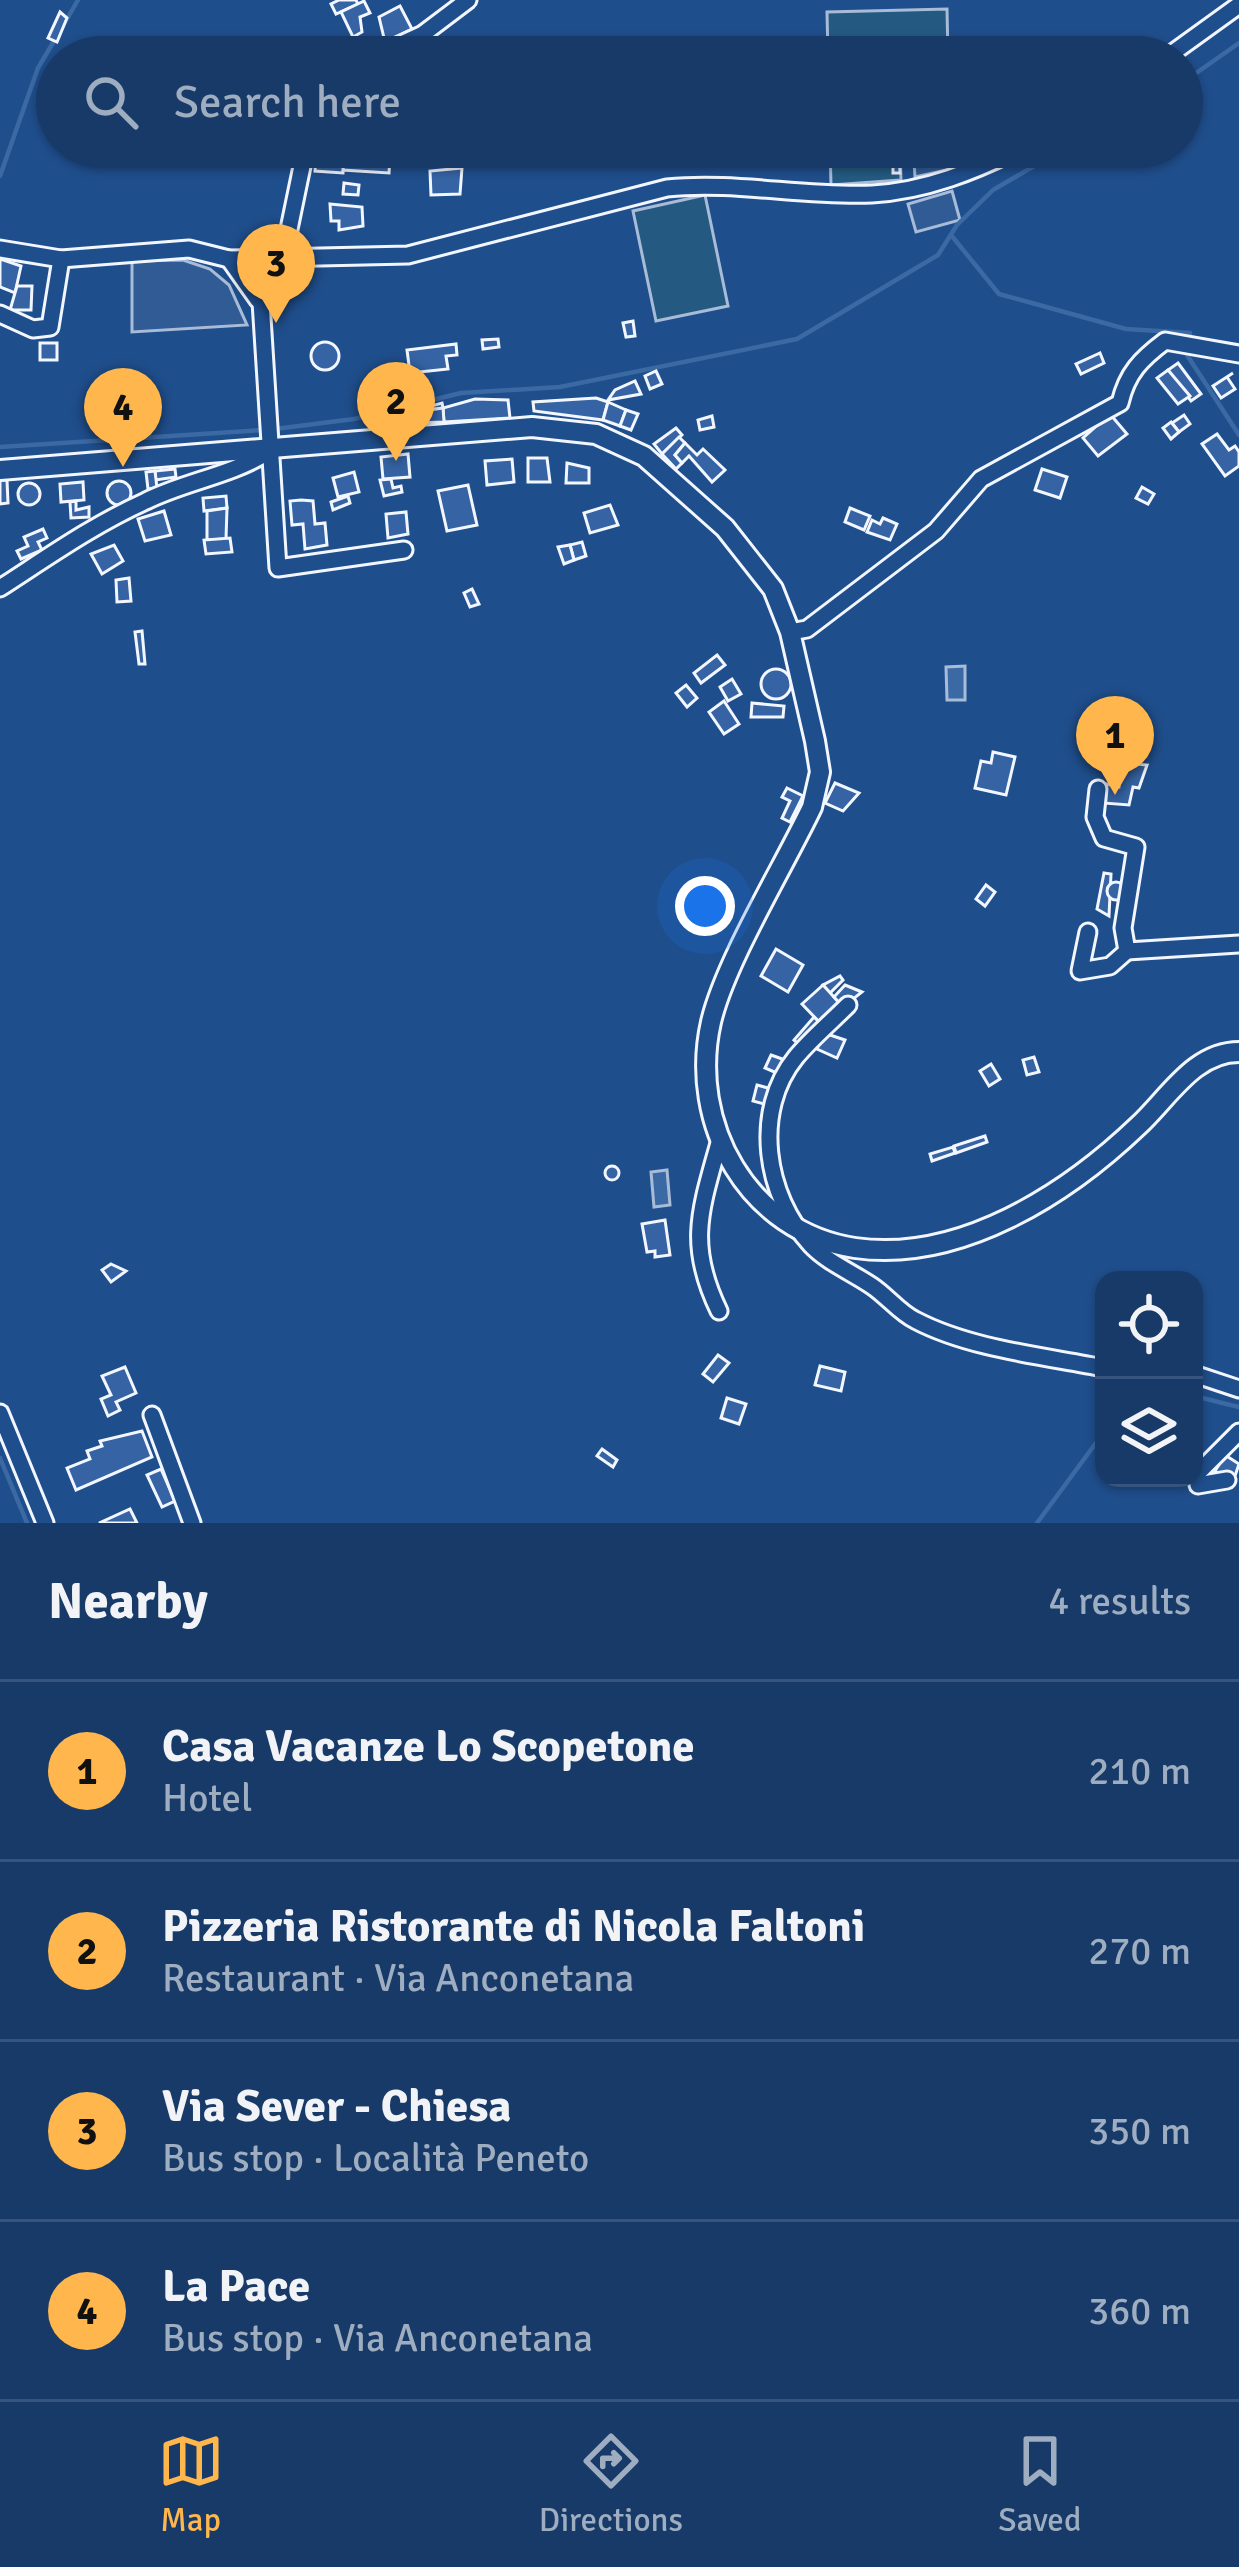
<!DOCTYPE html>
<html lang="en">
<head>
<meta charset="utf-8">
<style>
	:root { --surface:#173a69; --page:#20416f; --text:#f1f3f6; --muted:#9eadc0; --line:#36547d; --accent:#ffb74d }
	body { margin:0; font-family:Signika,sans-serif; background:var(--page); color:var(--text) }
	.controls { position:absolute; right:36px; bottom:36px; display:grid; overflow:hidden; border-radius:24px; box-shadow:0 3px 9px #0004 }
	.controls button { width:108px; height:108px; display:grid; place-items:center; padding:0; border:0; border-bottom:3px solid var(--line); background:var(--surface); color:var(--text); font:60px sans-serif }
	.you { position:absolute; left:705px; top:906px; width:42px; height:42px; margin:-30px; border:9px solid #fff; border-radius:50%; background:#1a73e8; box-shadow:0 0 0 18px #1a73e833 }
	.badge { display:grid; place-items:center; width:78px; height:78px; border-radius:50%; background:var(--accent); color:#111; font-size:39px; font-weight:700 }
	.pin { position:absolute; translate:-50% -99px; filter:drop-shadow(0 3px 6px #0008) }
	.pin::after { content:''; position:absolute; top:63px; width:42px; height:36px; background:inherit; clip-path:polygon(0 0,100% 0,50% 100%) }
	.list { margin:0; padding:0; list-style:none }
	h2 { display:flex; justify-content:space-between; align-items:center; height:156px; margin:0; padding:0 48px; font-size:51px }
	h2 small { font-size:39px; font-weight:400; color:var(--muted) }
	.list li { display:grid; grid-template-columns:78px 1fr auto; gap:36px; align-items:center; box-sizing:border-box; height:180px; padding:0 48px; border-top:3px solid var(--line) }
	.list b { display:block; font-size:45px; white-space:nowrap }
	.list p { margin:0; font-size:39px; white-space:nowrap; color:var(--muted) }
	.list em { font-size:39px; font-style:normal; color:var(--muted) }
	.icon { flex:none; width:66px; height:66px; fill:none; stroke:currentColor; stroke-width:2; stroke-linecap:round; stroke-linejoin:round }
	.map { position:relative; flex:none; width:1239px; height:1523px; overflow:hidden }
	.search { position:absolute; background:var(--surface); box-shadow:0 3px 9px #0004; left:36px; right:36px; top:36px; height:132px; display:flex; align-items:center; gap:30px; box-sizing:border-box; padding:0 42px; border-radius:66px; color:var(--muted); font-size:45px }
	.sheet { height:876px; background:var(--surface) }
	nav { display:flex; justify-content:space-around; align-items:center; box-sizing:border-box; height:168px; border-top:3px solid var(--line); background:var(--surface); font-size:33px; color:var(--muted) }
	nav a { display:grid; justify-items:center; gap:6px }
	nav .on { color:var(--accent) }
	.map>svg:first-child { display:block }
</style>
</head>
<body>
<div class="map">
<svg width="1239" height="1523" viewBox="0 0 1239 1523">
	<rect width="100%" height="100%" fill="#1f4e8c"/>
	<g fill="#245a82" stroke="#a8bbd7" stroke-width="3">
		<polygon points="947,9 948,57 828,57 827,12"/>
		<polygon points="830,147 900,147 901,180 831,185"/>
		<polygon points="705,195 728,306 656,321 633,211"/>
	</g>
	<g fill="#305b95" stroke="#a8bbd7" stroke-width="3">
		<polygon points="913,147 950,147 951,169 915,177"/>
		<polygon points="952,191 960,220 916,232 908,204"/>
		<polygon points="183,260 210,269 229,285 247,325 132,332 132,261"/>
	</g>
	<g fill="#3b69a3" stroke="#a8bbd7" stroke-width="3">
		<polygon points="965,666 965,700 947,700 946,667"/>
		<polygon points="667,1170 670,1205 654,1207 651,1172"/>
	</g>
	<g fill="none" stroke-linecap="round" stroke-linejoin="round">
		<g stroke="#3b69a3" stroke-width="4.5">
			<polyline points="63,26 78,0"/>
			<polyline points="1182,83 1239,43"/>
			<polyline points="0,176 38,68 57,36"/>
			<polyline points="951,235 999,294 1126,329 1190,333 1187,355 1239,435"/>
			<polyline points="275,429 354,419 461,393 560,387 797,339 938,255 957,225 993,190 1067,147"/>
			<polyline points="0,447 263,430"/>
			<polyline points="1194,1396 1239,1407"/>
			<polyline points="0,1458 27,1523"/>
			<polyline points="1037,1523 1104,1432"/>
		</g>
	</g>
	<g fill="#3563a3" stroke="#f2f6ff" stroke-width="3">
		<polygon points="339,0 356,0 358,4 336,14 331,4"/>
		<polygon points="364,1 370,13 360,17 362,32 353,37 341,12"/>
		<polygon points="400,6 412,29 385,42 379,17"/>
		<polygon points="60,12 67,18 57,42 48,38"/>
		<polygon points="317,147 342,147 342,157 316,155"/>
		<polygon points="342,147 359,147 358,157 342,157"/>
		<polygon points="893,147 899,147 900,173 893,173"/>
		<polygon points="316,155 342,157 358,157 344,160 343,173 315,171"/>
		<polygon points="362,155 390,157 389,173 343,170 344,160 362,161"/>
		<polygon points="462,168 460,194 431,195 430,171"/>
		<polygon points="344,183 359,185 358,195 343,194"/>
		<polygon points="330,204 362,207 363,226 339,230 339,221 331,221"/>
		<polygon points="0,259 21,266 15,293 0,287"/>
		<polygon points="17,286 32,286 31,310 10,310"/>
		<polygon points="633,321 635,336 626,337 623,323"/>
		<polygon points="498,339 499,347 483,349 482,340"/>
		<circle cx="325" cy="356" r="14"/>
		<rect x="40" y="343" width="17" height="17"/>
		<polygon points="456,344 457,355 446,356 448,369 410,373 407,350"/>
		<polygon points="1100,353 1104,363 1081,374 1076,364"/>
		<polygon points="1178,363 1201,394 1191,401 1168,370"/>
		<polygon points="1168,370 1190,396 1178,404 1157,378"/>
		<polygon points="656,371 662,384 650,389 645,376"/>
		<polygon points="1233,373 1227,377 1235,389 1221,398 1213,386"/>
		<polygon points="635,381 641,394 608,400 615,390"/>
		<polygon points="596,398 608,402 603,420 534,411 533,402"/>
		<polygon points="475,399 508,400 510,418 444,422 443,408"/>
		<polygon points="608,402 626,410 620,426 603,420"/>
		<polygon points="442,403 443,408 415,412 417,423 395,424 394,416"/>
		<polygon points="443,408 444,422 417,423 415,412"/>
		<polygon points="626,410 638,414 631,430 620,426"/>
		<polygon points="1110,414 1127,434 1098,456 1083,438"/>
		<polygon points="1184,415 1190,424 1179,432 1172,423"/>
		<polygon points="712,416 714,427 700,430 698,420"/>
		<polygon points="1171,422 1179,432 1171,439 1163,428"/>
		<polygon points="676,428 682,435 662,454 654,444"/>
		<polygon points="1217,434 1229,450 1235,446 1239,452 1239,466 1225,476 1202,444"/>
		<polygon points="679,437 685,443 675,455 682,463 676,469 662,454"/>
		<polygon points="685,443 697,455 703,449 725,470 712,482 689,456 682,463 675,455"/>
		<polygon points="408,454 410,477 383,479 381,457"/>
		<polygon points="528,458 547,458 550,482 528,482"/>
		<polygon points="512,459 514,482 487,485 485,461"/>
		<polygon points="567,463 589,468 589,483 566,483"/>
		<polygon points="175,469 176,477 155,480 155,471"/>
		<polygon points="1042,469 1067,477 1060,498 1035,490"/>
		<polygon points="155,471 157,488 148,489 146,472"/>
		<polygon points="354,472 359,492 338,497 333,478"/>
		<polygon points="391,479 393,488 401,486 402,492 384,496 380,480"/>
		<polygon points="0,480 7,480 8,503 0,504"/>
		<circle cx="119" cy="493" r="12"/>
		<polygon points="83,482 84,500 61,502 60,484"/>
		<circle cx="29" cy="494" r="11"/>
		<polygon points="468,485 477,525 447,531 438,491"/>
		<polygon points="1142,487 1154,494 1148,504 1136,498"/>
		<polygon points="226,496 227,508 204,511 203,498"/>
		<polygon points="348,496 350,503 333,510 331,502"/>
		<polygon points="301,500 313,501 315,524 325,523 327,545 305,549 303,524 292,525 290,501"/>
		<polygon points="76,501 76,510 89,507 89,517 71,518 70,502"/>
		<polygon points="610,505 618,525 590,533 584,513"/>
		<polygon points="227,508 226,539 207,540 207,511"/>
		<polygon points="850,508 870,516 864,530 845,522"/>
		<polygon points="164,511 171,535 145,541 138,519"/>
		<polygon points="406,512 408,534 388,538 386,514"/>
		<polygon points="883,518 897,524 890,540 867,532 872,520 880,524"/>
		<polygon points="43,529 47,538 38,542 42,550 21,559 17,551 28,546 24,537"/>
		<polygon points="230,538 232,552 206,554 204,540"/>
		<polygon points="582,542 586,556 574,560 570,545"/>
		<polygon points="114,545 123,561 102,574 91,554"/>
		<polygon points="570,545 574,560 564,564 558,547"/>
		<polygon points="129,578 131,601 117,602 116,580"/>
		<polygon points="472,589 479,604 470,607 464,593"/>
		<polygon points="142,631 145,664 139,664 135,632"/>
		<polygon points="717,655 725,665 701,683 694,673"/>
		<circle cx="776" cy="684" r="15"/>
		<polygon points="732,679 741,694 728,701 720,687"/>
		<polygon points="686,685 697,698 687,707 676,693"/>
		<polygon points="724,701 739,724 724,734 709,712"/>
		<polygon points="752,703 784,706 783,717 751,717"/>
		<polygon points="993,752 1015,757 1006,795 975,788 981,761 991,763"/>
		<polygon points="1123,763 1147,765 1139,788 1133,787 1129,805 1103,803 1107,784 1119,787"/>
		<polygon points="835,783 859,793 843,811 825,803"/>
		<polygon points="787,788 803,796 790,822 782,818 790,801 782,797"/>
		<polygon points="1104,873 1111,874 1109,916 1097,909"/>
		<circle cx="1116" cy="891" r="9"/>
		<polygon points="986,885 995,892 985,906 976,899"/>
		<polygon points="776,949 803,965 788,992 761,976"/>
		<polygon points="840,976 843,980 830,993 823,985"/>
		<polygon points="823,985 843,1007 823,1026 802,1004"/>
		<polygon points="845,985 862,992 843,1007 834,997"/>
		<polygon points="814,1017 823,1026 803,1048 794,1040"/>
		<polygon points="824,1033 845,1040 837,1058 817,1049"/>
		<polygon points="771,1055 785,1060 779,1074 765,1068"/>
		<polygon points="1034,1057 1039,1072 1027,1075 1023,1060"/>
		<polygon points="991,1064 1000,1079 989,1086 980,1071"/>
		<polygon points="757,1085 772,1089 768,1105 753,1101"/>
		<polygon points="985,1136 987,1142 956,1153 954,1146"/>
		<polygon points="953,1147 955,1153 932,1161 930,1154"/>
		<circle cx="612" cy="1173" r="7"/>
		<polygon points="665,1220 670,1255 655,1257 655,1251 647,1252 642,1224"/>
		<polygon points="111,1264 126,1271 111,1282 102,1270"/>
		<polygon points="718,1355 729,1363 713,1382 703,1374"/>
		<polygon points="820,1366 845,1372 841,1391 815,1385"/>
		<polygon points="125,1367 136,1393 116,1402 120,1410 108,1416 101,1399 111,1395 102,1376"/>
		<polygon points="727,1398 746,1404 739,1424 721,1418"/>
		<polygon points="142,1431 152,1457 76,1490 67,1468 90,1459 87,1451 102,1446 100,1441"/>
		<polygon points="602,1449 617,1460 613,1467 597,1456"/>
		<polygon points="1225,1455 1239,1464 1233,1482 1215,1471"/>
		<polygon points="161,1469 175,1501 162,1507 147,1475"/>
		<polygon points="130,1509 137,1523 99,1523"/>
	</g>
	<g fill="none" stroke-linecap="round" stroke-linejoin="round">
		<defs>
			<g id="minor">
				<polyline points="373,57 423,34 468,0"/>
				<polyline points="1167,57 1239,5"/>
				<polyline points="306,147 288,234 268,259 260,286 278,568 404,550"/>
				<path d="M0,249L61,259L189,249L229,259L408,255L667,188C735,181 803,197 872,194C926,191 975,171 1023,147"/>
				<polyline points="229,259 258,300"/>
				<polyline points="0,314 33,329 50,327 61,259"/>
				<path d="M0,588C48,557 93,525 146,501C186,481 230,476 268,452"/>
				<path d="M790,632L807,629L936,531L981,479L1120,403C1127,373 1141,359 1165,341L1239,354"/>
				<polyline points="1098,789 1095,817 1104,838 1136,847 1123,928 1127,951 1239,944"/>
				<polyline points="1088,932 1080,971 1110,966 1127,951"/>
				<path d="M848,1005C831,1022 811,1039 796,1057C752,1111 765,1196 811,1245C827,1262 853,1273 872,1286C887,1296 900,1313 915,1320C970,1349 1044,1356 1104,1368"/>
				<path d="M719,1143C700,1211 687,1245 719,1311"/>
				<polyline points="1194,1374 1239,1389"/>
				<polyline points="0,1413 45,1523"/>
				<polyline points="152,1415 192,1523"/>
				<polyline points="1227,1480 1198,1485 1197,1474 1239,1432"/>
			</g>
			<path id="major" d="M0,470L532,427L596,434L644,456L725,528L773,589L790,632L815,741L820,772L812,807C784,866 725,962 711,1022C688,1124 748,1232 855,1248C960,1263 1067,1194 1139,1125C1169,1097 1194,1052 1239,1052"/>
		</defs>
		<use href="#minor" stroke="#f2f6ff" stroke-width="21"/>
		<use href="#major" stroke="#f2f6ff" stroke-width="24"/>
		<use href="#minor" stroke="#1f4e8c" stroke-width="15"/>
		<use href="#major" stroke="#1f4e8c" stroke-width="18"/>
	</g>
</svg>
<div class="controls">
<button><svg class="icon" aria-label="locate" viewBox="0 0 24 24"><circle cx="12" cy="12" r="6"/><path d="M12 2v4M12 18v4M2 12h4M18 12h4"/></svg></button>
<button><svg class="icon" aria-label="layers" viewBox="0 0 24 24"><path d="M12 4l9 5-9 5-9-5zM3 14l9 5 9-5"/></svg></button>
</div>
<div class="you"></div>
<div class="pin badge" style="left:1115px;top:795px">1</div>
<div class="pin badge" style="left:396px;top:461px">2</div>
<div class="pin badge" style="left:276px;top:323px">3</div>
<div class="pin badge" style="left:123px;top:467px">4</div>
<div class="search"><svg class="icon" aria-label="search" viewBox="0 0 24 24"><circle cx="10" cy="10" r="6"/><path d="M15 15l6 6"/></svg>Search here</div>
</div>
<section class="sheet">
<h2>Nearby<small>4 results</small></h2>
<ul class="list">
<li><span class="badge">1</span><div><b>Casa Vacanze Lo Scopetone</b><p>Hotel</p></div><em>210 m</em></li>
<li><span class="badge">2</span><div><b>Pizzeria Ristorante di Nicola Faltoni</b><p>Restaurant · Via Anconetana</p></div><em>270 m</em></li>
<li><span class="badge">3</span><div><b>Via Sever - Chiesa</b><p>Bus stop · Località Peneto</p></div><em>350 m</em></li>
<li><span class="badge">4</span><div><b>La Pace</b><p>Bus stop · Via Anconetana</p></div><em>360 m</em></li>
</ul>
</section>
<nav>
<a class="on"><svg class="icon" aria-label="map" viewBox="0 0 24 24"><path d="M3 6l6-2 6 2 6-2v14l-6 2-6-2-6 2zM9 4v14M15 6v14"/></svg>Map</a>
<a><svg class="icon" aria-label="directions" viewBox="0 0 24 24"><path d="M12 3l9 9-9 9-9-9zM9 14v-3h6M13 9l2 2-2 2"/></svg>Directions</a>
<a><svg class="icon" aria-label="saved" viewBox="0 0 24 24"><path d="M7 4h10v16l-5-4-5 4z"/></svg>Saved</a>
</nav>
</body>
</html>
